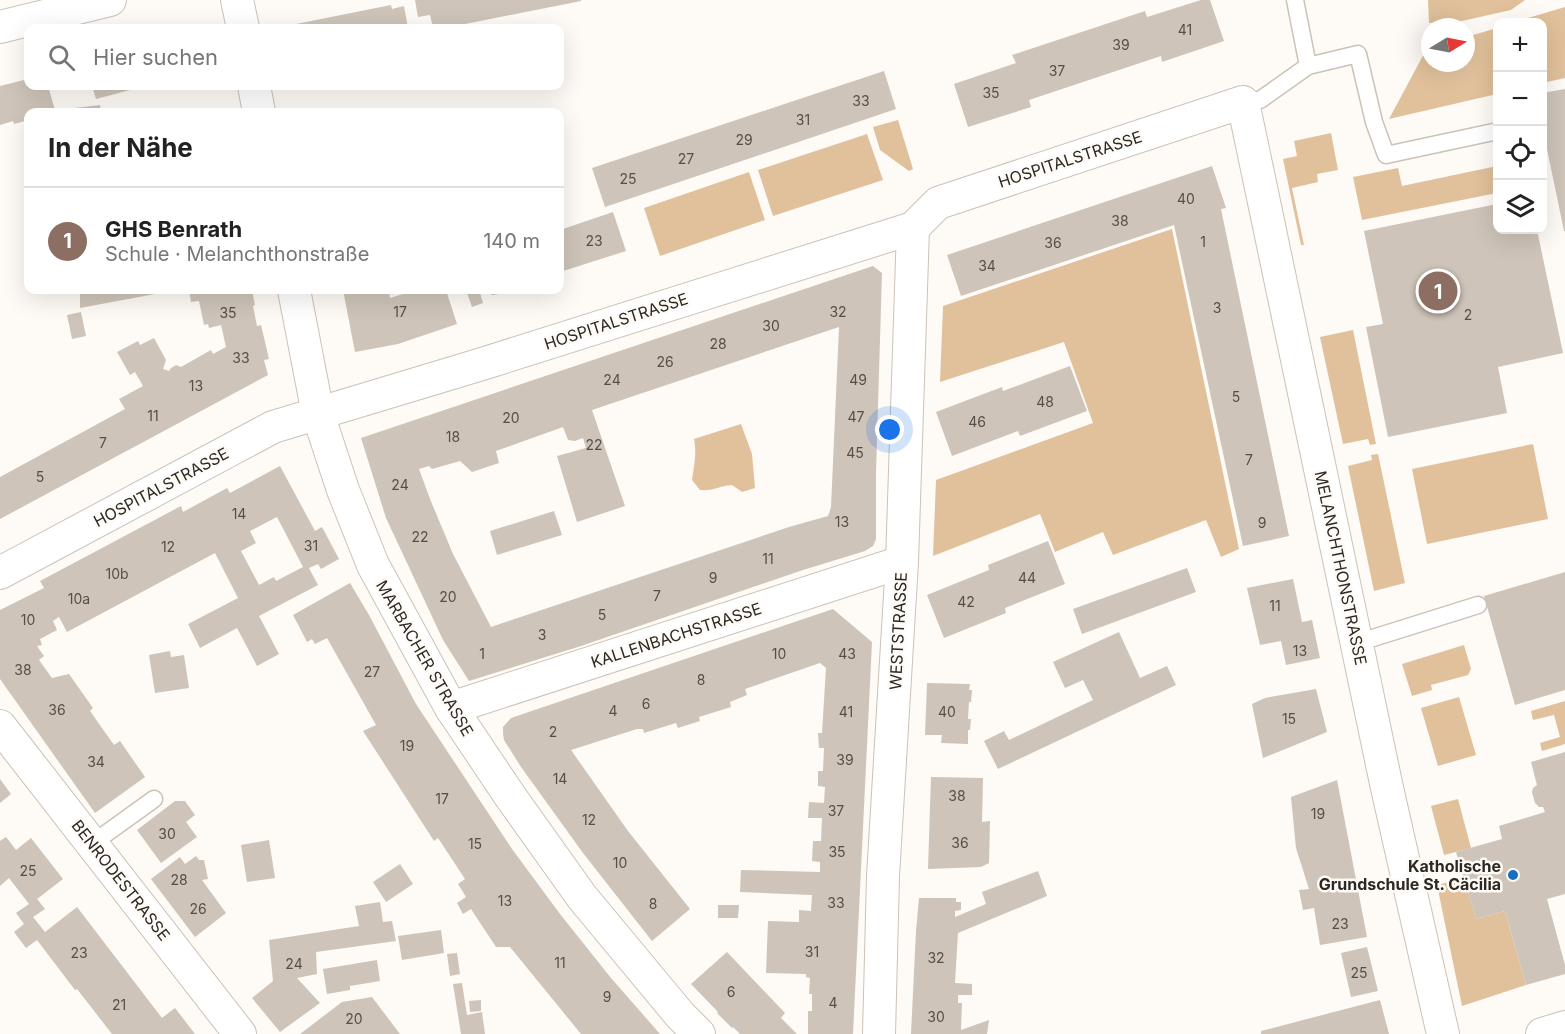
<!DOCTYPE html>
<html lang="de">
<head>
<meta charset="utf-8">
<style>
	:root { --surface:#fff; --page:#f2f2f2; --text:#222; --muted:#767676; --line:#e0e0e0; --accent:#2563eb }
	body { margin:0; font-family:Inter,sans-serif; background:var(--page); color:var(--text) }
	.controls { position:absolute; right:18px; top:18px; display:grid; overflow:hidden; border-radius:12px; box-shadow:0 6px 24px #0002 }
	.controls button { width:54px; height:54px; display:grid; place-items:center; padding:0; border:0; border-bottom:2px solid var(--line); background:var(--surface); color:var(--text); font:30px sans-serif }
	.compass { position:absolute; left:1421px; top:18px; width:54px; height:54px; border-radius:50%; background:var(--surface); box-shadow:0 6px 24px #0002; rotate:80deg }
	.you { position:absolute; left:890px; top:430px; width:21px; height:21px; margin:-15px; border:4px solid #fff; border-radius:50%; background:#1a73e8; box-shadow:0 0 0 9px #1a73e833 }
	.badge { display:grid; place-items:center; width:39px; height:39px; border-radius:50%; background:var(--accent); color:#fff; font-size:20px; font-weight:700 }
	.pin { position:absolute; translate:-50% -50%; border:3px solid #fff; box-shadow:0 2px 6px #0006 }
	.list { margin:0; padding:0; list-style:none }
	h2 { display:flex; justify-content:space-between; align-items:center; height:78px; margin:0; padding:0 24px; font-size:26px }
	h2 small { font-size:20px; font-weight:400; color:var(--muted) }
	.list li { display:grid; grid-template-columns:39px 1fr auto; gap:18px; align-items:center; box-sizing:border-box; height:108px; padding:0 24px; border-top:2px solid var(--line) }
	.list b { display:block; font-size:22px; white-space:nowrap }
	.list p { margin:0; font-size:20px; white-space:nowrap; color:var(--muted) }
	.list em { font-size:20px; font-style:normal; color:var(--muted) }
	.icon { flex:none; width:33px; height:33px; fill:none; stroke:currentColor; stroke-width:2; stroke-linecap:round; stroke-linejoin:round }
	.map { position:relative; flex:none; width:1565px; height:1034px; overflow:hidden }
	.search { position:absolute; background:var(--surface); box-shadow:0 6px 24px #0002; left:24px; top:24px; width:540px; height:66px; display:flex; align-items:center; gap:15px; box-sizing:border-box; padding:0 21px; border-radius:12px; color:var(--muted); font-size:22px }
	.panel { position:absolute; background:var(--surface); box-shadow:0 6px 24px #0002; left:24px; top:108px; width:540px; height:186px; border-radius:12px }
	.map>svg:first-child { display:block }
</style>
</head>
<body>
<div class="map">
<svg width="1565" height="1034" viewBox="0 0 1565 1034">
	<rect width="100%" height="100%" fill="#fefaf6"/>
	<g fill="#e1c19c">
		<polygon points="1428,0 1525,0 1511,10 1462,21 1429,23"/>
		<polygon points="1565,7 1565,78 1543,83 1542,22 1515,22"/>
		<polygon points="1497,28 1497,94 1389,119 1426,50 1430,48 1430,63 1466,63 1466,37"/>
		<polygon points="898,120 913,169 909,171 880,150 873,127"/>
		<polygon points="1331,133 1338,170 1317,174 1318,182 1292,188 1304,245 1301,245 1283,159 1297,156 1294,141"/>
		<polygon points="867,134 883,180 773,216 758,170"/>
		<polygon points="1497,166 1497,193 1362,220 1353,177 1398,168 1402,186"/>
		<polygon points="749,172 765,220 660,256 644,208"/>
		<polygon points="1172,229 1239,549 1221,557 1206,520 1113,555 1103,532 1055,552 1040,514 933,556 936,480 1093,423 1064,342 940,382 943,306"/>
		<polygon points="1353,330 1376,444 1370,445 1368,439 1343,444 1320,337"/>
		<path d="M741,424L752,454L755,488L742,492L732,485C718,486 715,491 700,490L692,480C694,466 697,453 694,439Z"/>
		<polygon points="1533,444 1548,519 1427,544 1412,469"/>
		<polygon points="1378,454 1405,583 1374,591 1348,466 1372,460 1371,455"/>
		<polygon points="1464,645 1471,669 1468,675 1431,685 1432,690 1412,696 1402,664"/>
		<polygon points="1459,697 1476,755 1438,766 1421,708"/>
		<polygon points="1565,701 1565,744 1542,751 1540,743 1560,737 1554,715 1533,720 1531,711"/>
		<polygon points="1458,799 1471,848 1444,855 1431,806"/>
		<polygon points="1464,878 1476,919 1505,911 1526,985 1462,1006 1437,885"/>
	</g>
	<g fill="#cec4b9" fill-rule="evenodd">
		<polygon points="415,0 581,0 581,1 460,25 461,28 433,28 430,15 418,17"/>
		<polygon points="1201,0 1210,0 1224,41 1162,62 1161,56 1029,100 1031,107 968,127 954,84 1016,63 1012,55 1145,11 1147,17"/>
		<polygon points="391,5 392,9 404,6 408,28 292,28 291,25"/>
		<polygon points="884,71 896,109 605,207 592,168"/>
		<polygon points="28,79 28,86 48,86 55,110 46,112 28,112 28,117 24,118 25,121 14,124 13,121 0,125 0,86"/>
		<polygon points="92,86 145,86 96,99"/>
		<polygon points="1565,89 1565,231 1564,231 1542,125 1542,93"/>
		<polygon points="100,105 101,112 75,112 75,108"/>
		<polygon points="1212,166 1226,208 1221,209 1289,536 1243,546 1174,225 961,296 947,255"/>
		<polygon points="1497,204 1497,230 1537,230 1563,353 1498,367 1507,413 1388,437 1366,327 1383,324 1364,231"/>
		<polygon points="613,212 626,251 560,272 560,230"/>
		<path d="M873,266L882,273L876,472V539L873,546L865,551L803,570L581,646L469,681L443,640L386,518L361,438ZM839,327L831,507L828,516L789,527L491,627L453,554L430,499L419,469L429,466L432,469L460,461L472,472L499,463L496,451L563,427L568,440L575,441L583,438L586,448L557,456L577,522L625,506L592,410Z"/>
		<polygon points="80,290 171,290 171,291 80,308"/>
		<polygon points="189,290 252,290 255,305 253,306 257,326 261,325 269,359 264,360 268,375 0,519 0,477 125,409 119,399 143,386 135,372 130,375 117,352 138,341 140,345 154,338 166,360 163,369 169,371 171,368 176,365 181,367 211,350 213,354 226,347 221,325 209,328 208,324 204,325 199,301 191,302"/>
		<polygon points="343,290 389,290 390,298 416,290 446,290 457,324 398,344 355,352"/>
		<polygon points="466,290 502,290 499,294 492,295 486,291 480,293 483,303 472,307"/>
		<polygon points="81,312 86,336 72,339 67,315"/>
		<polygon points="1070,366 1087,411 1020,436 1018,431 952,456 936,412 1002,387 1003,391"/>
		<path d="M280,466L315,531L322,527L339,559L321,569L318,564L309,568L318,585L259,616L279,654L257,666L237,628L200,648L188,624L238,598L215,553L67,632L59,617L53,621L57,630L40,639L42,645L37,646L44,656L39,660L52,678L69,674L93,708L90,711L114,745L120,741L145,777L95,813L0,679V610L44,588L40,581L181,506L183,512L227,488L230,493ZM277,517L303,567L276,581L274,577L259,585L241,551L256,543L250,531Z"/>
		<polygon points="554,511 562,535 497,555 490,531"/>
		<polygon points="1048,541 1065,584 1005,608 1006,613 944,638 927,595 989,570 988,565"/>
		<polygon points="1187,568 1196,592 1082,634 1073,609"/>
		<polygon points="1565,572 1565,690 1515,705 1484,596"/>
		<polygon points="1293,579 1302,622 1312,620 1320,658 1286,665 1281,641 1260,645 1247,588"/>
		<polygon points="350,583 369,615 416,704 512,849 560,914 611,978 660,1034 581,1034 510,947 496,947 471,909 463,914 457,903 466,897 458,884 465,879 438,838 434,841 363,731 376,725 327,638 315,644 312,639 307,642 293,615"/>
		<polygon points="833,609 872,642 853,1034 808,1034 808,1011 812,1011 812,994 809,994 810,978 806,977 806,974 766,973 768,921 799,922 799,910 811,911 812,895 740,892 741,870 820,872 820,862 812,861 813,841 821,841 822,818 808,818 809,802 824,803 825,787 818,786 818,771 823,771 824,748 819,748 818,733 822,733 826,668 820,663 745,689 747,695 730,702 731,707 699,717 700,721 678,728 676,723 644,733 643,729 637,729 571,750 628,831 690,909 652,941 583,853 521,767 504,740 503,734 503,727 511,718"/>
		<polygon points="1119,632 1140,678 1167,666 1176,685 998,769 984,741 1004,731 1009,740 1093,700 1083,680 1065,688 1053,662"/>
		<polygon points="170,651 171,657 184,655 189,688 155,693 149,655"/>
		<polygon points="927,683 970,684 969,690 972,690 971,702 969,702 968,719 971,719 970,730 968,730 968,744 941,743 942,735 925,735"/>
		<polygon points="1316,689 1327,732 1263,758 1252,704 1265,698"/>
		<polygon points="1565,752 1565,894 1547,899 1565,965 1565,974 1526,985 1505,911 1476,919 1456,852 1502,839 1499,826 1545,812 1543,807 1539,807 1535,803 1532,792 1533,788 1537,785 1531,762"/>
		<polygon points="931,777 983,778 982,822 990,821 989,863 981,867 928,869"/>
		<polygon points="0,779 11,794 0,803"/>
		<polygon points="1337,780 1367,937 1320,945 1314,908 1303,910 1299,890 1309,889 1296,848 1291,797"/>
		<polygon points="175,801 185,801 195,815 186,822 197,837 161,863 137,830"/>
		<polygon points="6,837 16,850 31,838 63,879 37,899 45,909 33,917 45,932 77,907 162,1018 175,1008 195,1034 112,1034 77,989 75,990 37,940 26,948 14,932 24,924 16,913 29,904 9,878 0,886 0,841"/>
		<polygon points="269,840 275,878 247,882 241,845"/>
		<polygon points="196,856 199,860 204,860 208,879 202,880 226,913 195,937 151,879 180,857 185,864"/>
		<polygon points="400,864 413,884 386,902 373,882"/>
		<polygon points="1038,871 1047,896 958,933 955,983 972,984 972,995 958,995 958,1003 962,1003 961,1030 989,1020 987,1034 911,1034 916,931 919,898 956,898 956,902 961,902 961,910 955,911 955,917 986,904 982,892"/>
		<polygon points="380,902 383,922 392,921 396,941 316,952 317,974 297,978 320,1003 280,1032 252,998 273,981 269,940 359,926 355,906"/>
		<polygon points="718,905 739,905 738,918 718,918"/>
		<polygon points="441,930 444,953 402,960 398,936"/>
		<polygon points="1367,947 1378,991 1351,997 1341,953"/>
		<polygon points="727,952 785,1013 781,1018 797,1034 740,1034 733,1027 732,1028 717,1013 718,1012 691,984"/>
		<polygon points="457,953 460,974 450,976 447,954"/>
		<polygon points="377,960 380,981 350,986 350,990 327,994 323,969"/>
		<polygon points="462,983 467,1015 482,1012 485,1034 461,1034 453,984"/>
		<polygon points="372,997 400,1034 300,1034 342,1002"/>
		<polygon points="481,1000 481,1011 470,1012 469,1001"/>
		<polygon points="1380,1000 1389,1034 1261,1034 1261,1031"/>
	</g>
	<g fill="none" stroke-linecap="round" stroke-linejoin="round">
		<defs>
			<g id="service">
				<polyline points="1295,0 1308,66"/>
				<polyline points="1243,102 1260,100 1308,66 1358,54 1374,122 1386,155 1498,131"/>
				<polyline points="1357,643 1478,605"/>
				<polyline points="93,843 154,799"/>
			</g>
			<g id="minor">
				<polyline points="237,0 243,28"/>
				<polyline points="0,27 110,0"/>
				<polyline points="254,86 259,112"/>
				<polyline points="294,290 318,414 343,490 373,565 451,708 510,796 582,897 680,1015 699,1034"/>
				<polyline points="0,573 273,427 482,364 913,228 938,203 1243,102 1387,788 1443,1034"/>
				<polyline points="451,708 902,562"/>
				<polyline points="0,726 240,1034"/>
				<polyline points="879,1034 883,876 902,562 913,228"/>
				<polyline points="1542,1034 1565,1027"/>
			</g>
		</defs>
		<use href="#service" stroke="#ccc2b6" stroke-width="19"/>
		<use href="#minor" stroke="#ccc2b6" stroke-width="34"/>
		<use href="#service" stroke="#fff" stroke-width="16"/>
		<use href="#minor" stroke="#fff" stroke-width="32"/>
	</g>
	<circle fill="#166fbc" stroke="#fefaf6" stroke-width="2" cx="1513" cy="875" r="6"/>
	<g text-anchor="middle" dominant-baseline="central" stroke-width="5" stroke-linejoin="round" paint-order="stroke">
		<g font-size="14" fill="#544f49">
			<text x="1185" y="29">41</text>
			<text x="1121" y="44">39</text>
			<text x="1057" y="70">37</text>
			<text x="991" y="92">35</text>
			<text x="861" y="100">33</text>
			<text x="803" y="119">31</text>
			<text x="744" y="139">29</text>
			<text x="686" y="158">27</text>
			<text x="628" y="178">25</text>
			<text x="1186" y="198">40</text>
			<text x="1120" y="220">38</text>
			<text x="594" y="240">23</text>
			<text x="1203" y="241">1</text>
			<text x="1053" y="242">36</text>
			<text x="987" y="265">34</text>
			<text x="1217" y="307">3</text>
			<text x="400" y="311">17</text>
			<text x="838" y="311">32</text>
			<text x="228" y="312">35</text>
			<text x="1468" y="314">2</text>
			<text x="771" y="325">30</text>
			<text x="718" y="343">28</text>
			<text x="241" y="357">33</text>
			<text x="665" y="361">26</text>
			<text x="612" y="379">24</text>
			<text x="858" y="379">49</text>
			<text x="196" y="385">13</text>
			<text x="1236" y="396">5</text>
			<text x="1045" y="401">48</text>
			<text x="153" y="415">11</text>
			<text x="856" y="416">47</text>
			<text x="511" y="417">20</text>
			<text x="977" y="421">46</text>
			<text x="453" y="436">18</text>
			<text x="103" y="442">7</text>
			<text x="594" y="444">22</text>
			<text x="855" y="452">45</text>
			<text x="1249" y="459">7</text>
			<text x="40" y="476">5</text>
			<text x="400" y="484">24</text>
			<text x="239" y="513">14</text>
			<text x="842" y="521">13</text>
			<text x="1262" y="522">9</text>
			<text x="420" y="536">22</text>
			<text x="311" y="545">31</text>
			<text x="168" y="546">12</text>
			<text x="768" y="558">11</text>
			<text x="117" y="573">10b</text>
			<text x="713" y="577">9</text>
			<text x="1027" y="577">44</text>
			<text x="657" y="595">7</text>
			<text x="448" y="596">20</text>
			<text x="79" y="598">10a</text>
			<text x="966" y="601">42</text>
			<text x="1275" y="605">11</text>
			<text x="602" y="614">5</text>
			<text x="28" y="619">10</text>
			<text x="542" y="634">3</text>
			<text x="1300" y="650">13</text>
			<text x="482" y="653">1</text>
			<text x="779" y="653">10</text>
			<text x="847" y="653">43</text>
			<text x="23" y="669">38</text>
			<text x="372" y="671">27</text>
			<text x="701" y="679">8</text>
			<text x="646" y="703">6</text>
			<text x="57" y="709">36</text>
			<text x="613" y="710">4</text>
			<text x="846" y="711">41</text>
			<text x="947" y="711">40</text>
			<text x="1289" y="718">15</text>
			<text x="553" y="731">2</text>
			<text x="407" y="745">19</text>
			<text x="845" y="759">39</text>
			<text x="96" y="761">34</text>
			<text x="560" y="778">14</text>
			<text x="957" y="795">38</text>
			<text x="442" y="798">17</text>
			<text x="836" y="810">37</text>
			<text x="1318" y="813">19</text>
			<text x="589" y="819">12</text>
			<text x="167" y="833">30</text>
			<text x="960" y="842">36</text>
			<text x="475" y="843">15</text>
			<text x="837" y="851">35</text>
			<text x="620" y="862">10</text>
			<text x="28" y="870">25</text>
			<text x="179" y="879">28</text>
			<text x="505" y="900">13</text>
			<text x="836" y="902">33</text>
			<text x="653" y="903">8</text>
			<text x="198" y="908">26</text>
			<text x="1340" y="923">23</text>
			<text x="812" y="951">31</text>
			<text x="79" y="952">23</text>
			<text x="936" y="957">32</text>
			<text x="560" y="962">11</text>
			<text x="294" y="963">24</text>
			<text x="1359" y="972">25</text>
			<text x="731" y="991">6</text>
			<text x="607" y="996">9</text>
			<text x="833" y="1002">4</text>
			<text x="119" y="1004">21</text>
			<text x="936" y="1016">30</text>
			<text x="354" y="1018">20</text>
		</g>
		<g font-size="16" fill="#2c2824" stroke="#fefaf6">
			<text transform="translate(1070 159) rotate(-18)">HOSPITALSTRASSE</text>
			<text transform="translate(616 321) rotate(-18)">HOSPITALSTRASSE</text>
			<text transform="translate(161 487) rotate(-28)">HOSPITALSTRASSE</text>
			<text transform="translate(1341 568) rotate(78)">MELANCHTHONSTRASSE</text>
			<text transform="translate(898 631) rotate(-87)">WESTSTRASSE</text>
			<text transform="translate(676 635) rotate(-18)">KALLENBACHSTRASSE</text>
			<text transform="translate(425 658) rotate(60)">MARBACHER STRASSE</text>
			<text transform="translate(121 880) rotate(52)">BENRODESTRASSE</text>
		</g>
		<g font-size="16" font-weight="bold" fill="#2c2824" stroke="#fefaf6" text-anchor="end">
			<text x="1501" y="866">Katholische<tspan x="1501" dy="18">Grundschule St. Cäcilia</tspan></text>
		</g>
	</g>
</svg>
<div class="controls">
<button>+</button>
<button>−</button>
<button><svg class="icon" aria-label="locate" viewBox="0 0 24 24"><circle cx="12" cy="12" r="6"/><path d="M12 2v4M12 18v4M2 12h4M18 12h4"/></svg></button>
<button><svg class="icon" aria-label="layers" viewBox="0 0 24 24"><path d="M12 4l9 5-9 5-9-5zM3 14l9 5 9-5"/></svg></button>
</div>
<svg class="compass" viewBox="-18 -18 36 36"><path d="M0-13l5 13h-10z" fill="#e53935"/><path d="M0 13l5-13h-10z" fill="#767676"/></svg>
<div class="you"></div>
<div class="pin badge" style="left:1438px;top:291px;background:#8d6e63">1</div>
<div class="search"><svg class="icon" aria-label="search" viewBox="0 0 24 24"><circle cx="10" cy="10" r="6"/><path d="M15 15l6 6"/></svg>Hier suchen</div>
<section class="panel">
<h2>In der Nähe<small></small></h2>
<ul class="list">
<li><span class="badge" style="background:#8d6e63">1</span><div><b>GHS Benrath</b><p>Schule · Melanchthonstraße</p></div><em>140 m</em></li>
</ul>
</section>
</div>
</body>
</html>
